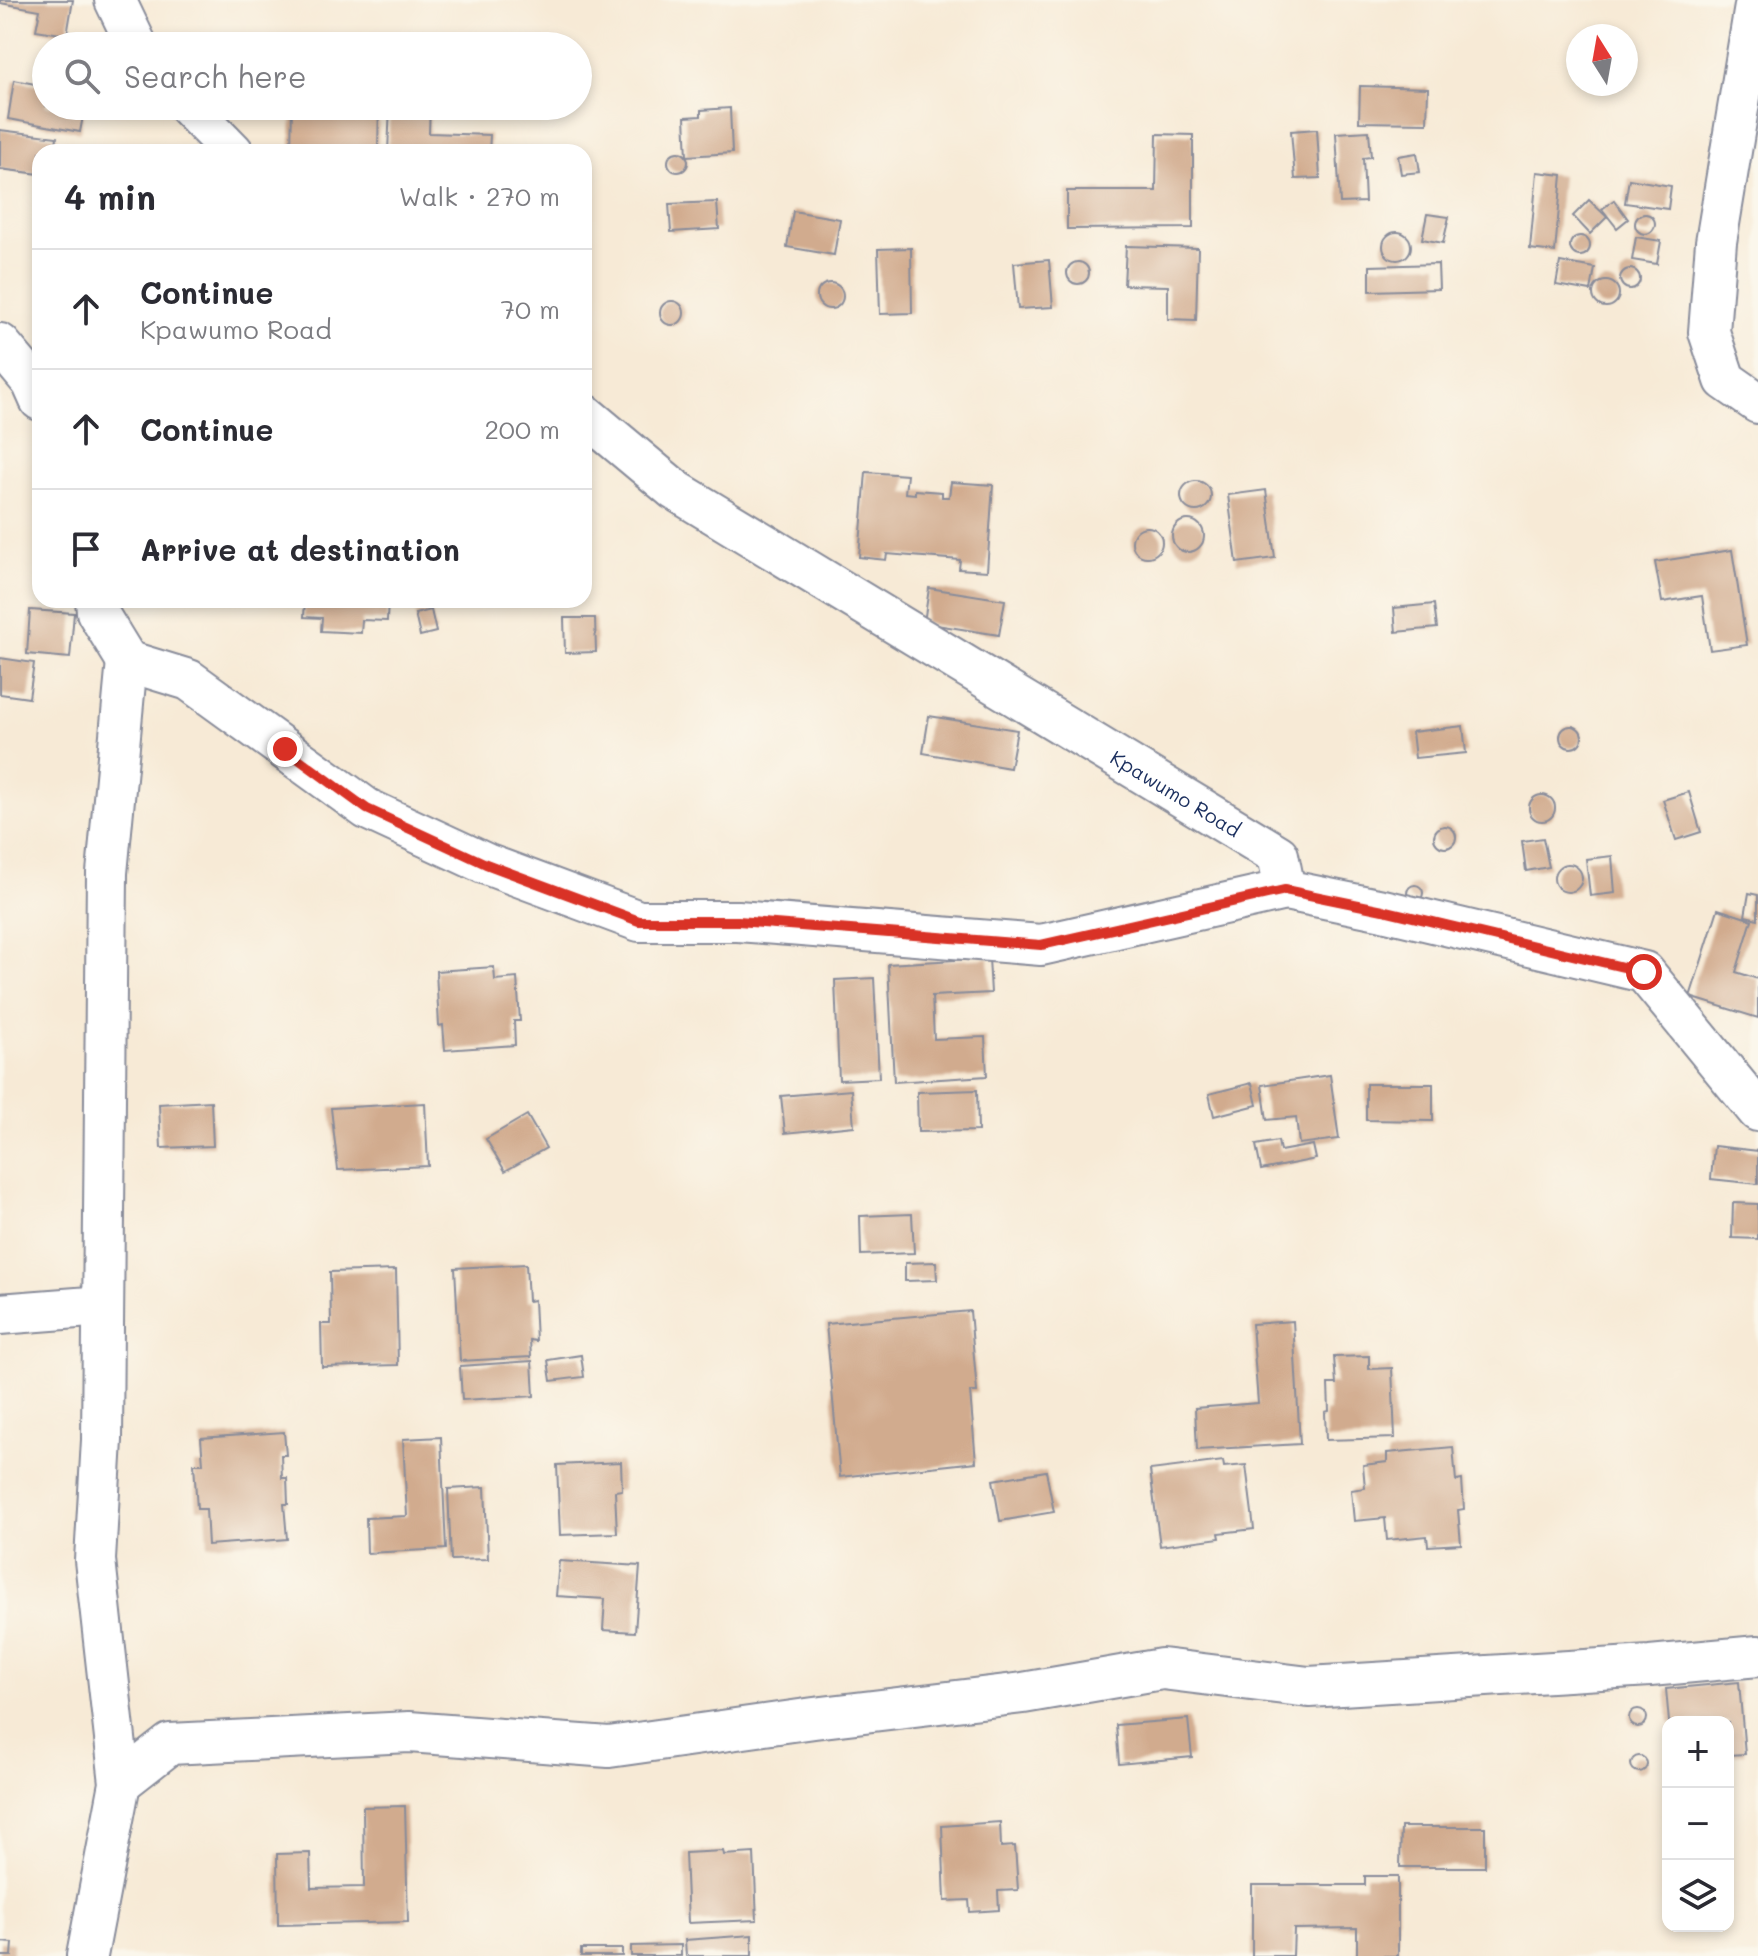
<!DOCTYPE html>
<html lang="en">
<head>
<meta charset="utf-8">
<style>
	:root { --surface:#fff; --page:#f7f7f7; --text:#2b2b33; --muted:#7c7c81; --line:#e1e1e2 }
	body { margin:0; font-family:Mali,sans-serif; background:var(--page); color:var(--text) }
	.controls { position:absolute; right:24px; bottom:24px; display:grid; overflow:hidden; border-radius:16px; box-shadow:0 4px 12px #0003 }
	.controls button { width:72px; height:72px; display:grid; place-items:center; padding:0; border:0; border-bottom:2px solid var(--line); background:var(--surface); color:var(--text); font:40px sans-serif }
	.compass { position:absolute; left:1566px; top:24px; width:72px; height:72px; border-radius:50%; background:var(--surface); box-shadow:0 4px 12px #0003; rotate:349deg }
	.stop { position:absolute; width:24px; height:24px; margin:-18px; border:6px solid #d93025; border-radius:50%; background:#fff }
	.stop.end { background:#d93025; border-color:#fff; box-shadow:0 2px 8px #0008 }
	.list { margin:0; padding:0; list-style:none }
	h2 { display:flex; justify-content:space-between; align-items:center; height:104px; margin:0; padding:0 32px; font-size:34px }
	h2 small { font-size:26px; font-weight:400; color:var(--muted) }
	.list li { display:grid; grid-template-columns:52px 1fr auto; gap:24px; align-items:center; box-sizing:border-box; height:120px; padding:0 32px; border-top:2px solid var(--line) }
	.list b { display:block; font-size:30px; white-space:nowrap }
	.list p { margin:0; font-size:26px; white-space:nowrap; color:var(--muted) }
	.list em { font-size:26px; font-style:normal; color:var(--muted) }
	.icon { flex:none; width:44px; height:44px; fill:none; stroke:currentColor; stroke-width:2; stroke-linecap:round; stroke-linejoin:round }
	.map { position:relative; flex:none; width:1758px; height:1956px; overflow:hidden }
	.search { position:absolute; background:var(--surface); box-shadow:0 4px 12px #0003; left:32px; top:32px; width:560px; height:88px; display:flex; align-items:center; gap:20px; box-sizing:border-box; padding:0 28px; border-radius:44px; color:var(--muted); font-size:30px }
	.panel { position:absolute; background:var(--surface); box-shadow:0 4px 12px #0003; left:32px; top:144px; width:560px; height:464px; border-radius:24px }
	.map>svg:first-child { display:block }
</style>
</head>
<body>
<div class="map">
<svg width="1758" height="1956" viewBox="0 0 1758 1956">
	<rect width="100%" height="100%" fill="#fbf7ec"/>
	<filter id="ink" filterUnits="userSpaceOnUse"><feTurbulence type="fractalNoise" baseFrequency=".0125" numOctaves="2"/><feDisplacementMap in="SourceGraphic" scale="16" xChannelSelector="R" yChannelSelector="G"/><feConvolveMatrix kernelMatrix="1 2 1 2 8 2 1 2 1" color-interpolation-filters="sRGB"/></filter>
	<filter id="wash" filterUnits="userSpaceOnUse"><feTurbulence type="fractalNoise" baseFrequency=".006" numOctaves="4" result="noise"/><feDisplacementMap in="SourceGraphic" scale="32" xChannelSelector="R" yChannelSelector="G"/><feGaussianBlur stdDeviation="1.8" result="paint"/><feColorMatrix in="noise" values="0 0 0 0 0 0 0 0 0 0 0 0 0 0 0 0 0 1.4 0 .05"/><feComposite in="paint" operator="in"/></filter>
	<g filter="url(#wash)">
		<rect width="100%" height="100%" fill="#f7ead6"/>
		<g id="blocks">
			<g fill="#d1ab8e">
				<polygon points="0,0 73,0 67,35 36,30 40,10 0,3"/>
				<polygon points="14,80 46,86 46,106 85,106 80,132 8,119"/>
				<polygon points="1360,86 1428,88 1427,123 1359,122"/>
				<polygon points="292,106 379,106 378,147 369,147 369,152 291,152"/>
				<polygon points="390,106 430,106 429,133 490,135 489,152 388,152"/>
				<polygon points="730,108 732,153 687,156 685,117 701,116 701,110"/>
				<polygon points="1317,129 1320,178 1295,179 1291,131"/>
				<polygon points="0,130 57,137 55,152 40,152 40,174 0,169"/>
				<polygon points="1369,131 1371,157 1363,158 1365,202 1340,203 1336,133"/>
				<polygon points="1157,134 1193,135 1193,228 1067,229 1067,191 1156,191"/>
				<circle cx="678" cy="162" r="10"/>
				<polygon points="1417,153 1420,172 1401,174 1398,156"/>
				<polygon points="1537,172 1562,175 1555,252 1530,249"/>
				<polygon points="1629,179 1671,186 1668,209 1625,203"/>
				<polygon points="1589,200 1607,217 1590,234 1573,216"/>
				<polygon points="1614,200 1628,219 1617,228 1602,209"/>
				<polygon points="717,202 719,229 671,232 669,204"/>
				<polygon points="793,211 840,219 834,255 787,247"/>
				<polygon points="1427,214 1449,217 1443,243 1422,239"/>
				<circle cx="1645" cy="224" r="10"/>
				<circle cx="1397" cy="246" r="14"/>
				<circle cx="1580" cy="246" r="10"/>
				<polygon points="1636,237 1661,241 1657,264 1632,260"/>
				<polygon points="1126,246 1198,248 1196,320 1168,319 1168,286 1124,285"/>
				<polygon points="911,248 912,313 880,314 878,249"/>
				<polygon points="1049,260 1053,307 1018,309 1014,263"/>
				<circle cx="1078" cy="273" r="11"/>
				<polygon points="1560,262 1595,268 1591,291 1556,285"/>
				<polygon points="1438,264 1439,289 1370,291 1370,266"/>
				<circle cx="1630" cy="279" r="10"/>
				<circle cx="1606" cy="294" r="13"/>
				<circle cx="830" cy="296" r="13"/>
				<circle cx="672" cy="313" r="12"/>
				<polygon points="866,472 907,475 905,493 915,494 915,490 942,492 942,497 949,497 951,482 993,485 987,571 959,569 960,560 887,554 886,560 859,557"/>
				<circle cx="1196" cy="496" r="15"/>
				<polygon points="1266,490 1275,558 1237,563 1228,495"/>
				<circle cx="1188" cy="536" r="16"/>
				<circle cx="1147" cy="542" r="15"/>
				<polygon points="1732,550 1747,645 1710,650 1702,596 1662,602 1655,562"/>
				<polygon points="929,588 1005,600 999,635 924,623"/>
				<polygon points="305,600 388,600 387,621 362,620 361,633 321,631 322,618 304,617"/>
				<polygon points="1434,604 1437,628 1396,632 1394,608"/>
				<polygon points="30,610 74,613 70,658 27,654"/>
				<polygon points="431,610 436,632 420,636 415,614"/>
				<polygon points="564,618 595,618 596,652 565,653"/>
				<polygon points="0,658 34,663 29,698 0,694"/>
				<polygon points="929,716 1017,730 1010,768 923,753"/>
				<circle cx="1571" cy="737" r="11"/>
				<polygon points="1463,726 1466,753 1415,758 1412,732"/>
				<polygon points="1689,792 1701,832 1676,840 1663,800"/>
				<circle cx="1542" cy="808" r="13"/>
				<circle cx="1445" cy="837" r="11"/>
				<polygon points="1543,838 1549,867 1526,871 1522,841"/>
				<polygon points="1612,856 1615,893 1590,896 1586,859"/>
				<circle cx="1568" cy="878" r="14"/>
				<circle cx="1415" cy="893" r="8"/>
				<polygon points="1749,893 1758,895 1758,919 1745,916"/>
				<polygon points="1718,909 1752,920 1736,972 1758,979 1758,1018 1690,997"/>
				<polygon points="989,958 991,993 932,996 934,1039 985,1037 987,1076 894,1082 888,964"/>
				<polygon points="494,967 495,980 517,978 520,1021 514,1021 515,1045 445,1050 443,1025 439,1026 436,971"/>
				<polygon points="874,978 879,1078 839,1080 835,980"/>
				<polygon points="1330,1075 1339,1139 1299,1144 1296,1117 1267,1120 1262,1085"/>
				<polygon points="1252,1083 1257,1105 1214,1116 1209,1094"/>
				<polygon points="1366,1084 1433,1084 1433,1121 1366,1120"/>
				<polygon points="851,1090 854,1126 785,1133 781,1096"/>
				<polygon points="977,1090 978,1131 918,1132 917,1092"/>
				<polygon points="211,1101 213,1146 161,1148 159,1104"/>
				<polygon points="425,1103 428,1166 338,1170 331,1108"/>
				<polygon points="527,1115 546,1148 505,1171 486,1139"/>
				<polygon points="1278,1141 1280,1151 1313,1145 1316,1159 1261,1170 1256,1145"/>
				<polygon points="1714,1146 1758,1151 1758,1184 1711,1179"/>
				<polygon points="1733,1203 1758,1204 1758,1239 1732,1238"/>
				<polygon points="912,1214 914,1253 861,1255 860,1216"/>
				<polygon points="936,1262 937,1280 905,1281 905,1263"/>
				<polygon points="526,1264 528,1301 534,1300 536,1341 530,1340 531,1357 460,1361 455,1268"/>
				<polygon points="396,1270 398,1365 322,1367 321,1324 331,1324 330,1272"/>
				<polygon points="970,1311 977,1392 970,1392 976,1462 840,1477 826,1324"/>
				<polygon points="1293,1321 1300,1444 1197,1450 1195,1408 1258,1403 1252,1324"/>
				<polygon points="581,1355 584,1377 551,1381 548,1360"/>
				<polygon points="1369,1356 1369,1369 1392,1368 1395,1438 1326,1440 1325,1412 1329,1411 1328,1384 1336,1384 1334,1357"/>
				<polygon points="532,1361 534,1396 462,1400 460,1366"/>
				<polygon points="284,1432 286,1455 281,1455 282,1478 287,1478 288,1504 284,1504 287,1539 208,1545 206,1509 197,1509 194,1464 203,1464 201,1438"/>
				<polygon points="441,1437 446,1549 367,1553 366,1518 407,1516 403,1439"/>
				<polygon points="1453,1447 1456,1481 1462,1480 1464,1509 1458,1510 1461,1544 1428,1546 1427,1536 1387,1540 1385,1518 1354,1521 1351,1490 1365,1488 1363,1465 1387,1462 1387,1453"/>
				<polygon points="1223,1461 1224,1467 1246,1465 1254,1529 1219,1533 1220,1538 1160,1546 1150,1470"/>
				<polygon points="621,1462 622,1490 615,1491 617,1533 560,1535 557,1465"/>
				<polygon points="1046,1471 1054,1512 1000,1521 993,1480"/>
				<polygon points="485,1487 488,1559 451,1560 448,1489"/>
				<polygon points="559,1561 640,1566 635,1632 603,1630 605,1599 556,1596"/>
				<polygon points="1739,1682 1745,1754 1728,1755 1728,1722 1669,1722 1666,1689"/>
				<circle cx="1638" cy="1718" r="9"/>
				<polygon points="1188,1719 1192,1757 1119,1764 1116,1725"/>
				<circle cx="1639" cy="1764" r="8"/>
				<polygon points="405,1806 408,1922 278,1925 277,1854 310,1853 311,1888 364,1887 363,1807"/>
				<polygon points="1000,1822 1001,1847 1015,1846 1018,1890 998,1891 999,1910 970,1912 969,1900 945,1901 942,1826"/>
				<polygon points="1401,1827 1485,1827 1485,1867 1400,1867"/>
				<polygon points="723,1851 724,1855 754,1853 757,1920 688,1923 685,1853"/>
				<polygon points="1365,1876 1398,1876 1398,1956 1357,1956 1357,1928 1294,1929 1293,1956 1252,1956 1252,1885 1365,1885"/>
				<polygon points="752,1935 752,1956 686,1956 685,1940"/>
				<polygon points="0,1942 13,1943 12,1956 0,1956"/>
				<polygon points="681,1945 681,1956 631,1956 631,1946"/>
				<rect x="581" y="1949" width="41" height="7"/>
			</g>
		</g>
	</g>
	<g filter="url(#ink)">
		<use href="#blocks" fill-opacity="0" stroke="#898c9a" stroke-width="2"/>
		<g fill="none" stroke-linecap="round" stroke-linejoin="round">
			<defs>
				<g id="street">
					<polyline points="115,0 137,46"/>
					<polyline points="1756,0 1716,242 1709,332 1725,380 1758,403"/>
					<polyline points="188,106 233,152"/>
					<polyline points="0,344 32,382 40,400"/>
					<path id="s1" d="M584,414L675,490L1278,855L1285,890L1383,910L1644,972L1758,1111"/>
					<polyline points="96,600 97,612 127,661 189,680 367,809 486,864 639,921 738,921 1041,945 1285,890"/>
					<polyline points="0,1314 103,1306"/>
					<polyline points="120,1783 170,1744 409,1732 609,1747 814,1718 1023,1693 1162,1669 1309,1687 1650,1666 1758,1656"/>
					<polyline points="87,1956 120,1783 95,1560 102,1440 107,873 127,661"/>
				</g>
			</defs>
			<use href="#street" stroke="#898c9a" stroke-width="44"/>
			<use href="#street" stroke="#fff" stroke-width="40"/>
		</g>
	</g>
	<g fill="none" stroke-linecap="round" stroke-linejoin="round" filter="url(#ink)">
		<polyline stroke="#d93025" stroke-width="10" points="285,749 367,809 486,864 639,921 738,921 1041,945 1285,890 1383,910 1644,972"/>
	</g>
	<g text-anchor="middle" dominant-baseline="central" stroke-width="6" stroke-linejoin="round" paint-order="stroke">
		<g font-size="20" fill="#1b2f5e" stroke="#fbf7ec">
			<text stroke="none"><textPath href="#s1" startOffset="704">Kpawumo Road</textPath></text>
		</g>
	</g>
</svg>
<div class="controls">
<button>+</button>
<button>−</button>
<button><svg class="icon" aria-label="layers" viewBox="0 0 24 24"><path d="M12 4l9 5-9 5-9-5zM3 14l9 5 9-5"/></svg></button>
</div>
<svg class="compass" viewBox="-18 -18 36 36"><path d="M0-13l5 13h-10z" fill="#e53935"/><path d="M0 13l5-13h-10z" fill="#7c7c81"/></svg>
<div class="stop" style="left:1644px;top:972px"></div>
<div class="stop end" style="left:285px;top:749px"></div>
<div class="search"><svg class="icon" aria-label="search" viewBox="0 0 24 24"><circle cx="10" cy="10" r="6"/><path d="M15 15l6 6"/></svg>Search here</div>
<section class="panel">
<h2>4 min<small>Walk · 270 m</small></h2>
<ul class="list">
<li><svg class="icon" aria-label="ahead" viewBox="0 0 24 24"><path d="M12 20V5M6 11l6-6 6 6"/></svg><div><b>Continue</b><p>Kpawumo Road</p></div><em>70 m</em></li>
<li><svg class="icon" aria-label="ahead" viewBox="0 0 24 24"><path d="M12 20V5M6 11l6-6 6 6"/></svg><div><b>Continue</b></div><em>200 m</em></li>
<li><svg class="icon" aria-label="arrive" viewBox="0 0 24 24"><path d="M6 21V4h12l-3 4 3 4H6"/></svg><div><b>Arrive at destination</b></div></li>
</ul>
</section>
</div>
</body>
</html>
